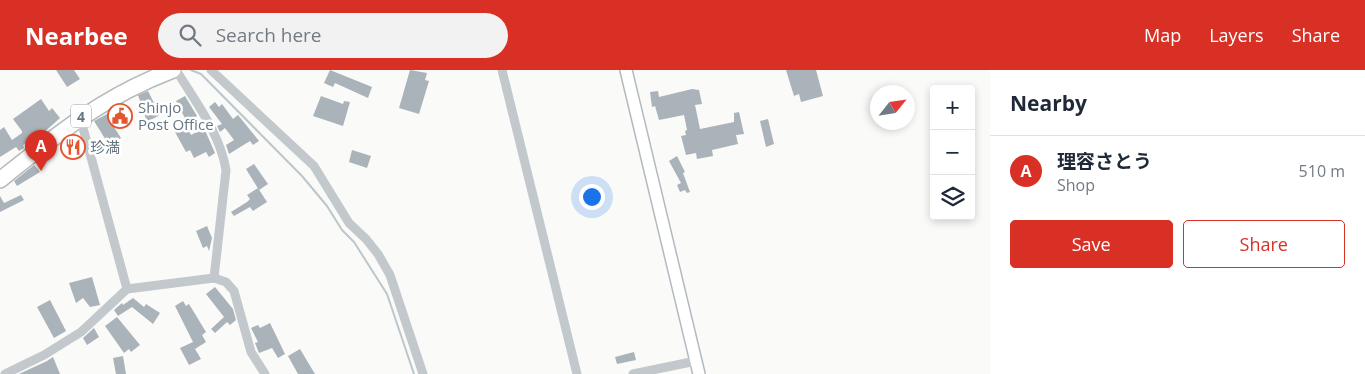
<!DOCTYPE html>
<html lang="en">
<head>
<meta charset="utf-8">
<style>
	:root { --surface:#fff; --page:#f2f2f3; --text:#1f2937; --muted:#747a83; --line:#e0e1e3; --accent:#d93025 }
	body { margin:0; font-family:"Open Sans","Noto Sans JP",sans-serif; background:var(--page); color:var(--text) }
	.controls { position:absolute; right:15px; top:15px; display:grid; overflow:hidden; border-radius:5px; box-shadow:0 2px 8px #0003 }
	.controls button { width:45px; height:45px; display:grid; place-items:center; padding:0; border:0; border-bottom:1px solid var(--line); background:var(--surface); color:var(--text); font:25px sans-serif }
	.compass { position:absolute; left:870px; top:15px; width:45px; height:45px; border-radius:50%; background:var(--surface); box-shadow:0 2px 8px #0003; rotate:60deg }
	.you { position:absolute; left:591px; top:126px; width:18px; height:18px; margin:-12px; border:4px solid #fff; border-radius:50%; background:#1a73e8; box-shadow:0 0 0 8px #1a73e833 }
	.badge { display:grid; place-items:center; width:32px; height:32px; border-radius:50%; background:var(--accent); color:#fff; font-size:16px; font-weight:700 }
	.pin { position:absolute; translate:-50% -41px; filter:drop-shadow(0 1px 2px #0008) }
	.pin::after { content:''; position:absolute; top:26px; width:18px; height:15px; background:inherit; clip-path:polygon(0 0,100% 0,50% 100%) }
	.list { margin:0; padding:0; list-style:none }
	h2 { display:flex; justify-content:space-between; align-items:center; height:65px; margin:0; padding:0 20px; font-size:21px }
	h2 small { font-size:16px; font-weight:400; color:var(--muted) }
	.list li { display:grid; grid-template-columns:32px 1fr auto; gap:15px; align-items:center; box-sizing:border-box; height:70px; padding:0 20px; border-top:1px solid var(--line) }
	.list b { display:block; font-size:19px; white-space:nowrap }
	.list p { margin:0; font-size:16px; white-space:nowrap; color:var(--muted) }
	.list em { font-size:16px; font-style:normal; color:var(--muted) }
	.actions { display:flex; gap:10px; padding:15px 20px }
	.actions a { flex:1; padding:11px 0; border:1px solid var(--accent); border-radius:5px; text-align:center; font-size:18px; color:var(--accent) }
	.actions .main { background:var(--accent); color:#fff }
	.icon { flex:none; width:28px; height:28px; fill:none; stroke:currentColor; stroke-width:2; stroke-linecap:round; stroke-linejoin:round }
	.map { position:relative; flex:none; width:990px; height:304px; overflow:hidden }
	header { display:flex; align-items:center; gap:30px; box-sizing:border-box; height:70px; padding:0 25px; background:var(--accent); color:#fff }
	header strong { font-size:24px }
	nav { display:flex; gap:28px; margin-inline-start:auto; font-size:18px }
	.search { width:350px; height:45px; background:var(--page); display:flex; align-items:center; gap:12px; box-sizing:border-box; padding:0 18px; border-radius:28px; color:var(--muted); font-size:19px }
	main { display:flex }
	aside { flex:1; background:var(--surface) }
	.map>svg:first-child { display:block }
</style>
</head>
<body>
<header>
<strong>Nearbee</strong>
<div class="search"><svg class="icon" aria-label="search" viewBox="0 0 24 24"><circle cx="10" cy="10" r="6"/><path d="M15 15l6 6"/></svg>Search here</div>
<nav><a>Map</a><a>Layers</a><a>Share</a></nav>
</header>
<main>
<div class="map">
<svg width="990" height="304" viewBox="0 0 990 304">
	<rect width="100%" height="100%" fill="#fafaf8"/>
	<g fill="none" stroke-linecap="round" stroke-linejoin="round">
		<polyline stroke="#bbc7cb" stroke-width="2" points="191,0 201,4 302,106 327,136 342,160 354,172 387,224 414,304"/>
	</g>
	<g fill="#aab3b9">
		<polygon points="56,0 74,0 80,9 67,17"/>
		<polygon points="330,0 372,17 368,28 335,13 333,17 324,13"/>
		<polygon points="410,0 427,3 425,10 429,11 419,44 399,38"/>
		<polygon points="786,0 816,0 823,26 801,32 799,24 794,26"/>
		<polygon points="692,19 699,20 702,34 695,35 700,59 734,52 734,43 739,42 744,64 736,65 738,74 712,80 713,86 697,89 696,83 686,85 681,66 686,65 685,61 687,60 684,45 659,50 655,36 652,37 650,22 658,21 659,27"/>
		<polygon points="148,21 160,45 147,52 138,25"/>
		<polygon points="185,26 197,46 187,52 176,31"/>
		<polygon points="321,26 343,34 344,31 350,32 343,56 313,46"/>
		<polygon points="41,29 49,41 52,38 60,48 40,66 38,63 23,75 24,78 19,81 16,77 0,87 0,60 4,57 12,70 22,63 22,61 13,49"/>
		<polygon points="215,32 219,37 222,34 233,49 238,45 259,71 253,75 250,71 229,84 226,75 234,70 225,58 220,62 217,56 222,54 209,37"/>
		<polygon points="122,36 124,44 129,42 133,50 114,57 121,68 109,75 94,51"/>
		<polygon points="768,49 774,74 766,77 760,51"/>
		<polygon points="187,56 191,65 204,58 215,83 209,87 206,82 194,88 190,80 186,82 175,62"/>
		<polygon points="352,80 371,86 367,98 349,92"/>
		<polygon points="677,86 685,102 683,103 690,122 687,123 685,120 680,122 677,115 681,113 669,91"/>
		<polygon points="254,94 268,114 259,120 246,99"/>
		<polygon points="34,95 40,102 17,116 14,111"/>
		<polygon points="258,118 267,132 253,141 250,137 234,146 231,142 247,132 250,129 247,125"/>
		<polygon points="21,125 24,130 0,142 0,126 4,133"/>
		<polygon points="207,156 212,168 209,181 207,176 203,178 196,161"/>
		<polygon points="92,207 100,235 90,237 83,228 76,233 69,213"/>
		<polygon points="215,217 233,239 236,250 230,255 227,252 215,263 211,259 224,247 206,224"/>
		<polygon points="133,228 144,237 146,234 160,243 153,254 132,237 118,246 114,240 122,233 123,235"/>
		<polygon points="50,230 66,261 54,268 37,237"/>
		<polygon points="183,231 186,236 189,234 206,262 202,265 206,272 195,279 201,289 189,295 180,278 193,272 175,236"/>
		<polygon points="117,247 140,275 131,282 129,279 124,283 105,256"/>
		<polygon points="270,253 285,284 278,288 272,278 259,283 255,273 258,272 251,258 258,255 260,258"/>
		<polygon points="94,258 99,267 87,275 83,268"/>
		<polygon points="300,279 315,304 298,304 288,286"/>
		<polygon points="634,282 636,290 617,294 615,287"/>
		<polygon points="123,286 126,304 116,304 113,288"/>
		<polygon points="53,287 60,304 19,304 47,291"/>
	</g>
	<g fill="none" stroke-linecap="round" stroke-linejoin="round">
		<defs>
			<polyline id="secondary" points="626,0 699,304"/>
			<path id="highway" d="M0,110C57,64 104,26 173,0"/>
		</defs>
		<use href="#secondary" stroke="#b3babf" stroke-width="14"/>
		<use href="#highway" stroke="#b4b9bd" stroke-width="18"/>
		<g stroke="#c3c8cc" stroke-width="9">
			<path d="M176,0C195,31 220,63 226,100L214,208"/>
			<polyline points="211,0 314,96 349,153 366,169 378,184 390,205 423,304"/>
			<polyline points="502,0 577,304"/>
			<polyline points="80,47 127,219"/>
			<polyline points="5,304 44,285 81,262 127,219 214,208 226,212 234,221 251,282 265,304"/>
			<polyline points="633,304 696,291"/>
		</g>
		<use href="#secondary" stroke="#fff" stroke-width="11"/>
		<use href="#highway" stroke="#fff" stroke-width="15"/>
	</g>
	<defs>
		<symbol id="civic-ring" viewBox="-11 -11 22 22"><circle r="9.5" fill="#fff" stroke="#e4572e" stroke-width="1.5"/><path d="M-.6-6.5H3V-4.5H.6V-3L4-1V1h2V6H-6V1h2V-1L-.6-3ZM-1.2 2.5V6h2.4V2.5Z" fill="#e4572e"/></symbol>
		<symbol id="restaurant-ring" viewBox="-11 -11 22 22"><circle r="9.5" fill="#fff" stroke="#e4572e" stroke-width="1.5"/><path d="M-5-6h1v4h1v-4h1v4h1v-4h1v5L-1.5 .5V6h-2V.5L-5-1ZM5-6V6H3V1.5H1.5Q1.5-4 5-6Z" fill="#e4572e"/></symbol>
	</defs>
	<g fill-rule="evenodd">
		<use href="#civic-ring" x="106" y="32" width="28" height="28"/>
		<use href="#restaurant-ring" x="59" y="63" width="28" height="28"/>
	</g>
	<g text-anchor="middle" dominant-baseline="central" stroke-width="5" stroke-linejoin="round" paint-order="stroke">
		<rect fill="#fff" stroke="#939fa8" stroke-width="1" x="71" y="34.5" width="20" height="23" rx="4"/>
		<g font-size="14" font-weight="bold" fill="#657683">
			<text x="81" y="46">4</text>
		</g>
		<g font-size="15" fill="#657683" stroke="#fff" text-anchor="start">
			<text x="138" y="37">Shinjo<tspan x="138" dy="17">Post Office</tspan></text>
			<text x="90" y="77">珍満</text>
		</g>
	</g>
</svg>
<div class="controls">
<button>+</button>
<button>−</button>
<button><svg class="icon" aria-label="layers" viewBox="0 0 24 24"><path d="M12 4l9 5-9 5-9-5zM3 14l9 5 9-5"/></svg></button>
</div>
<svg class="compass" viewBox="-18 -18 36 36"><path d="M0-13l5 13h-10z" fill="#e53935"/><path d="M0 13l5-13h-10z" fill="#747a83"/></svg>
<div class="you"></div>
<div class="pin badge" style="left:41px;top:101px">A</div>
</div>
<aside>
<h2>Nearby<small></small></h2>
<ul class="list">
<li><span class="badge">A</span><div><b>理容さとう</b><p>Shop</p></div><em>510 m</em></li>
</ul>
<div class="actions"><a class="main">Save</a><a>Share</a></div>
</aside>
</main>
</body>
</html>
